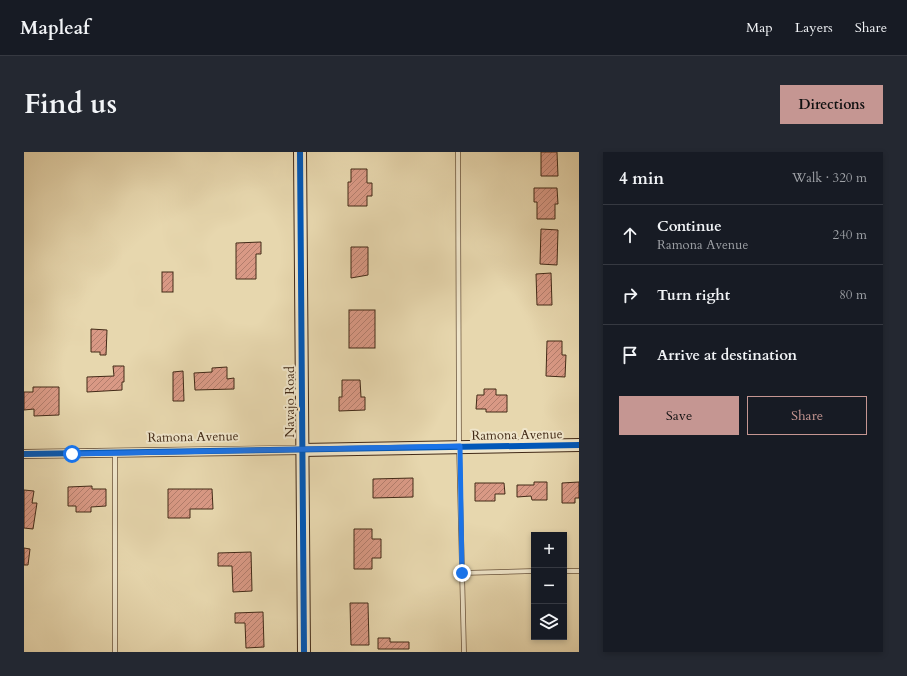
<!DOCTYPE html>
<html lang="en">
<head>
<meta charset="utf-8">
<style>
	:root { --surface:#171b24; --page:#242831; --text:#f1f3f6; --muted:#9ea1a6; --line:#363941; --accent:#c59692 }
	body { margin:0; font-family:Cardo,serif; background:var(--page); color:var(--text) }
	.controls { position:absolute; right:12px; bottom:12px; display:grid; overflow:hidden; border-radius:0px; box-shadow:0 2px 6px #0003 }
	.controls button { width:36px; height:36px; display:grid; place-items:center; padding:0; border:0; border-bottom:1px solid var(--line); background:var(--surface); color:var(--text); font:20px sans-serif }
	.stop { position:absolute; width:12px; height:12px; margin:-9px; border:3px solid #1a73e8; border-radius:50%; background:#fff }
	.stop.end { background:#1a73e8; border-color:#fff; box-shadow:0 1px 4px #0008 }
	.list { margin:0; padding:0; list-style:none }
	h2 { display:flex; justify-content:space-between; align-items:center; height:52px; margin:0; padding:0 16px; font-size:17px }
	h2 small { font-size:13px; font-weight:400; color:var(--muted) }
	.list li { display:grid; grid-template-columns:26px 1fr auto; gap:12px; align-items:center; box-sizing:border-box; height:60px; padding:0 16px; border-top:1px solid var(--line) }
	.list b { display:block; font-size:15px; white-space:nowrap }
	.list p { margin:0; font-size:13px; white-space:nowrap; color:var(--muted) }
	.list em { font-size:13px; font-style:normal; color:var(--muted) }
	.actions { display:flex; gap:8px; padding:12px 16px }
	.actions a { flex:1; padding:9px 0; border:1px solid var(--accent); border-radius:0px; text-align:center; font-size:14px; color:var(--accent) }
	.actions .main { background:var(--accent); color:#111 }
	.icon { flex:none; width:22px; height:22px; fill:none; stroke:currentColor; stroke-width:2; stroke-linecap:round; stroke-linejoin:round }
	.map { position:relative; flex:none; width:555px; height:500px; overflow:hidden; border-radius:0px }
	header { display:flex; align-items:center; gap:24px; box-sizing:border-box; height:56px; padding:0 20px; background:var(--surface); border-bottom:1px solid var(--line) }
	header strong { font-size:19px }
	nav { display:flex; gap:22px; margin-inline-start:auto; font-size:14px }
	.intro { display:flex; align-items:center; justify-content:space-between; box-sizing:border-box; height:96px; padding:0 24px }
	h1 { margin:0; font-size:28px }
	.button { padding:10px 18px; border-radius:0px; background:var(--accent); color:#111; font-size:14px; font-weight:700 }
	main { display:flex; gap:24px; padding:0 24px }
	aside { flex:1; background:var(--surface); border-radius:0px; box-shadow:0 2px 6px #0003 }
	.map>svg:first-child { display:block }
</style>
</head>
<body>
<header>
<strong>Mapleaf</strong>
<nav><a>Map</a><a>Layers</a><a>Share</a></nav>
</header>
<div class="intro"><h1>Find us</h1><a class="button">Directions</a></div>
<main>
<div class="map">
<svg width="555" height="500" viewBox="0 0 555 500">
	<defs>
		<pattern id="building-hatch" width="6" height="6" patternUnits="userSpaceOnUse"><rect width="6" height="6" fill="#d99985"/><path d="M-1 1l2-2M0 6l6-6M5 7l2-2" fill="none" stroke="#b27d6c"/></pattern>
	</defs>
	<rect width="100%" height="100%" fill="#e7d7ae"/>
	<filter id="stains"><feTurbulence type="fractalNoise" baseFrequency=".005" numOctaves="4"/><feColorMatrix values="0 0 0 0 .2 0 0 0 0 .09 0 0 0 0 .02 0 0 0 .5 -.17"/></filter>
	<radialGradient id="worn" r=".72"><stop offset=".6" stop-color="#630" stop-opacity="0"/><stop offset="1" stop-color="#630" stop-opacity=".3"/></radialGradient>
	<g fill="url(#building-hatch)" stroke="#422a17">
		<polygon points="517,0 533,0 534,24 517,24"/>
		<polygon points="327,17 343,17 343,31 348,31 348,44 343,44 343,54 324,54 324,30 327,30"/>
		<polygon points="510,36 533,36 534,52 531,52 531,67 513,67 513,50 510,50"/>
		<polygon points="517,77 534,78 533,113 516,112"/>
		<polygon points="237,90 237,102 232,102 232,127 212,127 212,91"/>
		<polygon points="327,95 344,95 344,123 327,126"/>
		<rect x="138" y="120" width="11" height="20"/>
		<polygon points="527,121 528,153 513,153 512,122"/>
		<rect x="325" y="158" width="26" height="38"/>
		<polygon points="67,177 83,178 82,203 76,203 76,200 67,200"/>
		<polygon points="523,189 538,189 538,203 542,203 541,225 522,224"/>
		<polygon points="89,214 100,214 100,230 98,230 98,238 63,240 63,225 90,224"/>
		<polygon points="203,215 203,227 210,226 210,237 171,238 170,221 188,220 188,216"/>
		<polygon points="159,219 160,249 149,249 149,220"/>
		<polygon points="318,228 336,228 337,245 341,245 341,258 315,259 315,245 318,245"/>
		<polygon points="9,235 35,235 35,263 10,264 10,257 0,258 0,240 9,240"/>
		<polygon points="460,237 472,237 472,243 483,243 483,260 462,260 462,257 452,257 453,243 460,243"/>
		<polygon points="389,326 389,345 349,346 349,327"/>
		<polygon points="510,330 523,330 523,348 508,348 507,344 493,345 493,333 510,333"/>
		<polygon points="555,330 555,346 551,346 551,351 538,351 538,331"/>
		<polygon points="451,331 480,331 481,342 471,342 471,349 451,349"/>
		<polygon points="68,334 68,337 82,337 82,354 67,355 67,360 52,360 52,354 44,354 44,335"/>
		<polygon points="144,337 188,337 189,357 166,357 166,366 144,366"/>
		<polygon points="0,338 10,339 8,351 13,351 9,377 0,376"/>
		<polygon points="330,377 348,377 348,387 357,387 357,406 348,406 348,417 330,417"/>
		<polygon points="0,396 6,397 4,413 0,413"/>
		<polygon points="227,400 228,439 209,440 208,414 194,414 194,401"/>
		<polygon points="326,451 344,451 345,493 327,493"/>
		<polygon points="239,460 240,495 222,496 221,471 211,471 211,461"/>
		<polygon points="354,486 366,486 366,490 385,490 385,497 354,497"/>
	</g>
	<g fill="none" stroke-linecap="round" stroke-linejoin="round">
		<defs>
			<g id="lane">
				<polyline points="434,0 435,295 440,500"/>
				<polyline points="91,301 91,500"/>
				<polyline points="540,419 555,419"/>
				<polyline points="438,421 510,419"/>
			</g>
			<polyline id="street" points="0,302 278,298"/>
			<g id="secondary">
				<polyline points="276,0 280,500"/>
				<polyline points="278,298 555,293"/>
			</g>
		</defs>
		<use href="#lane" stroke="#6b553d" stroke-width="5.5"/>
		<use href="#street" stroke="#6b553d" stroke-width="10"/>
		<use href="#secondary" stroke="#422a17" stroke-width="14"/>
		<use href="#lane" stroke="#efe5ca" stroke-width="4"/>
		<use href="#street" stroke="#efe5ca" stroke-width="8"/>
		<use href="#secondary" stroke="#efe5ca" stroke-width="12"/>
		<defs>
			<g id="cycleway">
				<polyline points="276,0 280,500"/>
				<polyline points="0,302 555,293"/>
			</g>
		</defs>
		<use href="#cycleway" stroke="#efe5ca" stroke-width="8"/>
		<use href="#cycleway" stroke="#0057b8" stroke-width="6"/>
	</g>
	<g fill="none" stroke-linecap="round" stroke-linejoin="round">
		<polyline stroke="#1a73e8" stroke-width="5" points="48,302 436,294 438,421"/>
	</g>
	<g text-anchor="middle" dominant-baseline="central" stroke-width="4" stroke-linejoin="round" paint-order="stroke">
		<g font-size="13" fill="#422a17" stroke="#efe5ca">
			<text transform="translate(266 250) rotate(-90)">Navajo Road</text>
			<text transform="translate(493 283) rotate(-1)">Ramona Avenue</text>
			<text transform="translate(169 285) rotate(-1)">Ramona Avenue</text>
		</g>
	</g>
	<rect width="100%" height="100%" filter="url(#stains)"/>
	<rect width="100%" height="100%" fill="url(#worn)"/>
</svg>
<div class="controls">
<button>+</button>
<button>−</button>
<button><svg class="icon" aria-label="layers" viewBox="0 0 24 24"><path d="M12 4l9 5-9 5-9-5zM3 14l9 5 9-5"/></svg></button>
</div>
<div class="stop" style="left:48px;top:302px"></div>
<div class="stop end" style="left:438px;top:421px"></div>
</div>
<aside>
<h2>4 min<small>Walk · 320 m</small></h2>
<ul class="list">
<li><svg class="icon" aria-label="ahead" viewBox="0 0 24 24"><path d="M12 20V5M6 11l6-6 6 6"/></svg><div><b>Continue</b><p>Ramona Avenue</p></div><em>240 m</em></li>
<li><svg class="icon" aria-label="right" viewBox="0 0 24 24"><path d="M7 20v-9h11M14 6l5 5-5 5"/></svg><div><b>Turn right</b></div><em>80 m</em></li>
<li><svg class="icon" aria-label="arrive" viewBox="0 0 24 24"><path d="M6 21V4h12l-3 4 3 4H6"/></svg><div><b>Arrive at destination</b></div></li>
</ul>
<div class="actions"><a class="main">Save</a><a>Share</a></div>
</aside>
</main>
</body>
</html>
